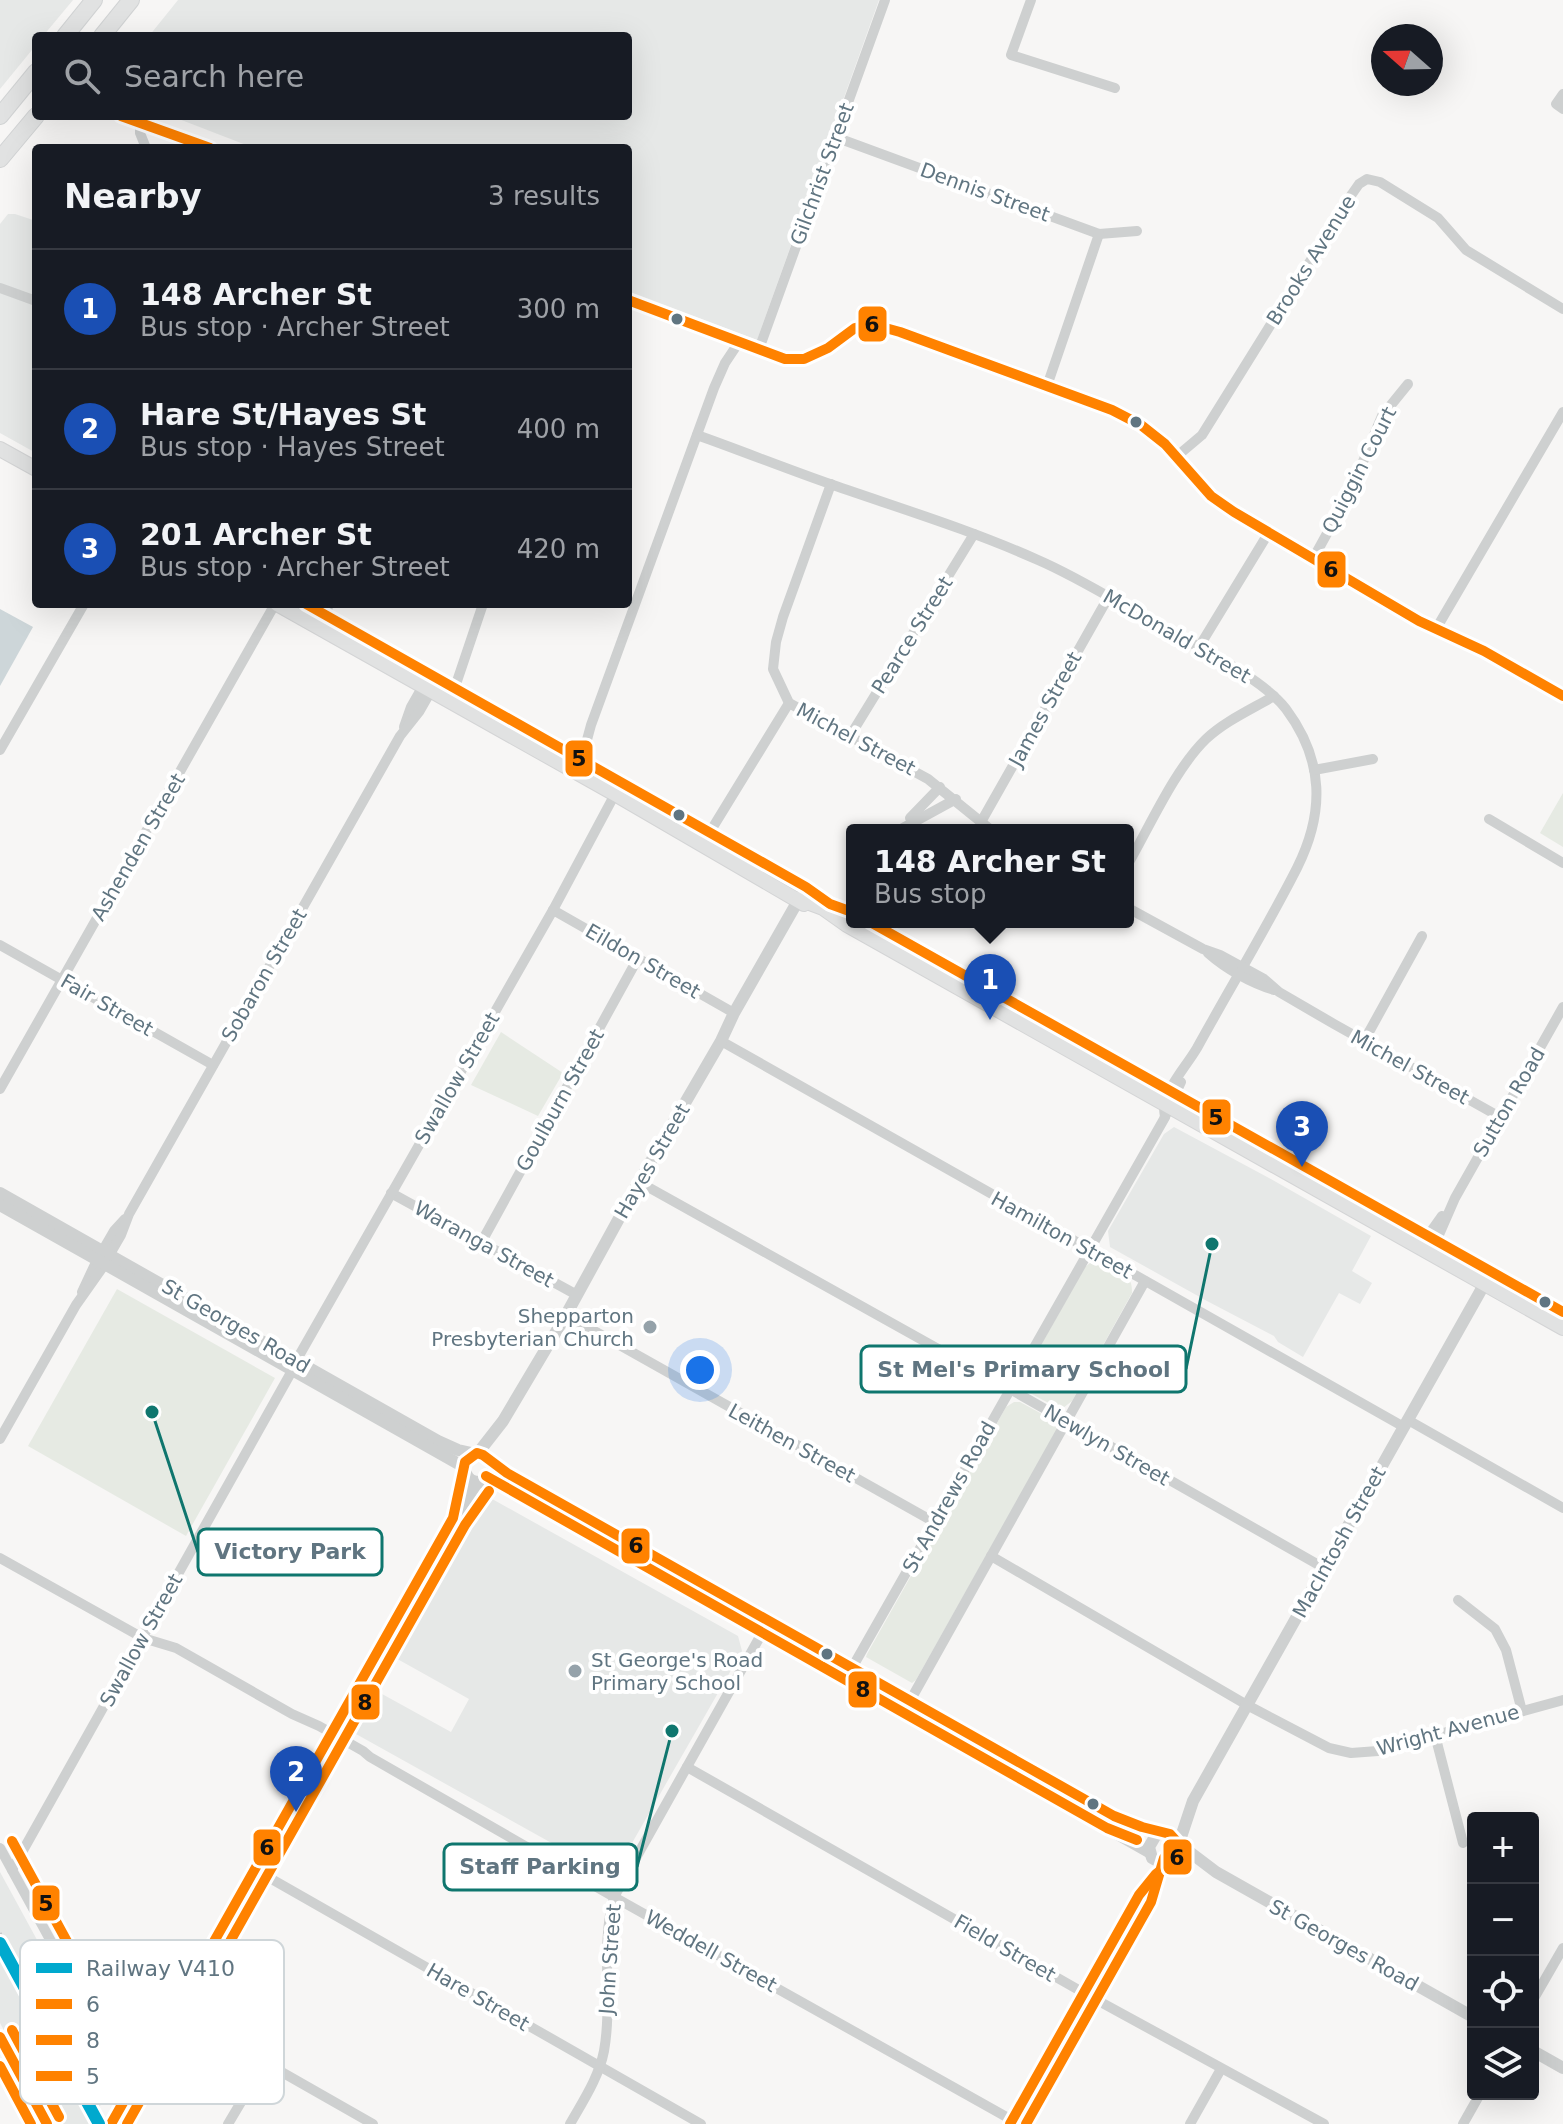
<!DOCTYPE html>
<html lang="en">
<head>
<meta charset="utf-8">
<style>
	:root { --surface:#171b24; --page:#242831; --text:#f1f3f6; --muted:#9ea1a6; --line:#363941; --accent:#95a2aa }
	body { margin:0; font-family:"DejaVu Sans",sans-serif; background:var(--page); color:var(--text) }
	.controls { position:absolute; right:24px; bottom:24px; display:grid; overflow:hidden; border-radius:8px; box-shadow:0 8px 32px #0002 }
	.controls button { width:72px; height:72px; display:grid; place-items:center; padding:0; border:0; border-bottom:2px solid var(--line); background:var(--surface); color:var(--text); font:40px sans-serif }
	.compass { position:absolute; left:1371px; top:24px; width:72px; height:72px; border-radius:50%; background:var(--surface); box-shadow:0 8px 32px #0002; rotate:290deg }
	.you { position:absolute; left:700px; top:1370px; width:28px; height:28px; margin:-20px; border:6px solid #fff; border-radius:50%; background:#1a73e8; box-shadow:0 0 0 12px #1a73e833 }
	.badge { display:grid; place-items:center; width:52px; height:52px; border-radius:50%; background:var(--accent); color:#fff; font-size:26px; font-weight:700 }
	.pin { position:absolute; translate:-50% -66px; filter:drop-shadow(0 2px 4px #0008) }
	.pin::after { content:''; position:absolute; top:42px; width:28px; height:24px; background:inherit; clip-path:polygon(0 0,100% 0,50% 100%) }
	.popup { position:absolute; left:846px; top:824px; width:288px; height:104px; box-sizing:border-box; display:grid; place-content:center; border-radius:8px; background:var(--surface); filter:drop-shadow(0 2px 6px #0005); font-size:26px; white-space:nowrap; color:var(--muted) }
	.popup b { font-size:30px; color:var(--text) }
	.popup::after { content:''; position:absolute; left:50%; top:100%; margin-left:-16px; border:16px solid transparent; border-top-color:var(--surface) }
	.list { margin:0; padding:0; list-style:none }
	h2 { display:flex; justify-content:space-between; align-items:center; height:104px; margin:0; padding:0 32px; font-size:34px }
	h2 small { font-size:26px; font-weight:400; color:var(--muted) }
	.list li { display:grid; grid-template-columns:52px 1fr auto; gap:24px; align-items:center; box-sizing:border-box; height:120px; padding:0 32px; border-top:2px solid var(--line) }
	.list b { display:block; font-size:30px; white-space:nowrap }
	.list p { margin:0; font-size:26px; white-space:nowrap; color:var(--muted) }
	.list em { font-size:26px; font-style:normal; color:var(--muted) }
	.icon { flex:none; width:44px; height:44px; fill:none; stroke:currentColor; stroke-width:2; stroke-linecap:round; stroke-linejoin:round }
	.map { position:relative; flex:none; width:1563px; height:2124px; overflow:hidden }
	.search { position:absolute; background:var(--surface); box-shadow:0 8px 32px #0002; left:32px; top:32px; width:600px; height:88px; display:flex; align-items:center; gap:20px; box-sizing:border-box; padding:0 28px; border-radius:8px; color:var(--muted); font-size:30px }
	.panel { position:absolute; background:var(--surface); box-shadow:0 8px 32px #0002; left:32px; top:144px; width:600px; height:464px; border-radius:8px }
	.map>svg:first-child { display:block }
</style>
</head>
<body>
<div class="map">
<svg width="1563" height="2124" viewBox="0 0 1563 2124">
	<rect width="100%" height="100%" fill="#f7f6f5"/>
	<g fill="#e6e8e7">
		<polygon points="0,0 73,0 43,36 36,36 36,45 0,89"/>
		<polygon points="178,0 879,0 757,340 628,291 628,148 254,148 171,116 628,116 628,36 149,36"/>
		<polygon points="8,214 15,214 36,221 36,453 0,433 0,224"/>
		<polygon points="1174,1127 1269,1178 1371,1236 1352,1271 1372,1283 1360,1304 1339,1293 1303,1357 1278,1342 1274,1336 1207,1301 1110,1247 1108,1231 1164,1134"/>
		<polygon points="485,1495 738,1636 742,1651 616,1871 609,1875 356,1734 352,1727 373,1689 451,1732 469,1699 392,1656 480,1499"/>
		<polygon points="0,1872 114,2081 90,2124 55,2124 0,2023"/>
	</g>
	<g fill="#e6eae3">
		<polygon points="1563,793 1563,847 1540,833"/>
		<polygon points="501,1032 563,1073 538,1116 471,1085"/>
		<path d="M1090,1263C1100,1263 1123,1272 1129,1280C1132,1283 1132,1289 1132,1293L1072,1401L1063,1408H1058L1026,1391L1022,1382L1023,1377L1085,1267Z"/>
		<polygon points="117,1289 275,1378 186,1536 28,1446"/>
		<polygon points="1014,1402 1020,1402 1053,1420 1057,1428 1056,1432 916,1680 912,1683 866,1657 867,1654 1006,1407"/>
	</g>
	<polygon fill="#cdd6d9" points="0,609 33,627 0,686"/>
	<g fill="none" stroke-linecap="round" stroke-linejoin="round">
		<defs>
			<g id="secondary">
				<polyline points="0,449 36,469"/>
				<polyline points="277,604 615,794 804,904"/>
				<polyline points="799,899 823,908 847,925 1563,1328"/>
			</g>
			<g id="trunk">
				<polyline points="65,36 94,0"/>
				<polyline points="102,36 131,0"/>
				<polyline points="0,116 36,72"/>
				<polyline points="0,159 36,116"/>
			</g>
		</defs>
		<use href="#secondary" stroke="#d3d4d5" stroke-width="16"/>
		<use href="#trunk" stroke="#d1d3d4" stroke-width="18"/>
		<g stroke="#ced0d0" stroke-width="10">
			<polyline points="1031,0 1011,55 1115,88"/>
			<polyline points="1563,94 1556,104 1563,109"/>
			<polyline points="121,116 210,148"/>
			<polyline points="140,122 140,133 146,148"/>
			<polyline points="835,137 1099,234 1137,231"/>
			<polyline points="0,288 36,301"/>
			<polyline points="628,300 785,359 804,359 828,348 855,328 871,324 900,332 1112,410 1141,425 1165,444 1211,496 1234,512 1419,621 1484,651 1563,696"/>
			<polyline points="759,349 885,0"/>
			<polyline points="1047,386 1099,234"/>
			<path d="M697,435C742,451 787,469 833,485C902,509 971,530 1038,560C1082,579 1123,606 1166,629C1200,648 1263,679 1286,709C1324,760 1325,812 1297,868C1266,929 1230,988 1197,1048C1187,1065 1172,1081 1165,1100C1163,1105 1164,1111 1165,1117"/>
			<polyline points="1176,457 1202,435 1352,194 1359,184 1367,179 1380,182 1438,218 1466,250 1563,309"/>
			<polyline points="831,484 783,617 776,642 773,669 789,703 928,779 991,830"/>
			<polyline points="1313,559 1352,488 1382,416 1408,384"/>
			<polyline points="320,629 329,604"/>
			<polyline points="1436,629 1563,412"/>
			<polyline points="1199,647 1269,532"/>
			<polyline points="450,702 483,604"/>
			<polyline points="404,727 411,707 423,686"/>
			<polyline points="850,736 974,534"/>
			<polyline points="0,750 84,604"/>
			<polyline points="1314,770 1373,759"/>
			<polyline points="578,773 591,725 714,388 725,363 739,342"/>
			<polyline points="910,818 940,787"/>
			<polyline points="1489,819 1563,863"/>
			<polyline points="981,822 1109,596"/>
			<polyline points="903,828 956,799"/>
			<polyline points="702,845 789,703"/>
			<path d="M1128,864C1150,826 1175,769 1206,739C1225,721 1252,709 1274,696"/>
			<polyline points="1128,908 1203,949 1220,955 1264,979 1279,992 1334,1024 1500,1117"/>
			<polyline points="553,910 734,1013"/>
			<polyline points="0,945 213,1065"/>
			<path d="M1208,953C1226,969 1251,983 1274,990"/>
			<polyline points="721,1041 1404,1427"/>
			<polyline points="1364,1041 1422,936"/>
			<polyline points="0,1089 275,604"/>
			<polyline points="639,1182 1010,1389 1324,1568"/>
			<polyline points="391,1193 577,1295"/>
			<polyline points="481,1243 638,958"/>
			<polyline points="1420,1247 1442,1216"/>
			<polyline points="103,1250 114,1231 125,1219"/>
			<polyline points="1431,1253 1455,1198 1563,1007"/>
			<polyline points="110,1254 121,1235 129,1214 400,736 419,712 431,691"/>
			<polyline points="82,1292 97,1260"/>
			<polyline points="566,1315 936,1523"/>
			<polyline points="296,1361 553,910 615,794"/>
			<polyline points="1408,1420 1563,1508"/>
			<polyline points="0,1439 76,1305 105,1264"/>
			<polyline points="991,1556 1247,1705 1329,1748 1351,1753 1378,1751 1563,1700"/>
			<polyline points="0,1558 143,1638 176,1648 292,1714 319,1726 363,1751 370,1757 614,1897 1012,2120"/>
			<polyline points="1458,1600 1495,1629 1506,1650 1522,1711"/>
			<polyline points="852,1668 1164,1119 1181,1082"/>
			<polyline points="910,1701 1145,1281"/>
			<polyline points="1435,1735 1463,1843"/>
			<polyline points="687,1767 1084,1993 1324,2124"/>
			<polyline points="0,1848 105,2040 136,2079"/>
			<polyline points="254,1869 701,2124"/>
			<polyline points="12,1870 293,1369"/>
			<polyline points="1533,2000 1563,1948"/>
			<path d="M174,2012C192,2014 206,2026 220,2037L373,2124"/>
			<polyline points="174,2012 179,2019 211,2034"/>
			<polyline points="0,2037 47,2124"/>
			<path d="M108,2050C113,2066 121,2073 136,2079"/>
			<polyline points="228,2124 265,2062"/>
			<path d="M570,2124C583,2101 599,2077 604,2051C613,2001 600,1946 614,1897L762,1633"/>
			<polyline points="1190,2124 1221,2069"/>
			<polyline points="1463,2124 1480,2094"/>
		</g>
		<g stroke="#ced0d0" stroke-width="12">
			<polyline points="0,1193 438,1441 458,1450 476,1454"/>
			<polyline points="0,1205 464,1467"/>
			<polyline points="478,1453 503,1421 566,1315 639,1182 721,1041 734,1013 799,899"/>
			<path d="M493,1464L1114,1816L1142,1827L1170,1834C1185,1845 1181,1862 1163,1864L1152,1858L1149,1847L1156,1835L1165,1833"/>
			<path d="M482,1482C495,1477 497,1464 486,1455C473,1452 457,1463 468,1477C474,1485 484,1481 493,1483C497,1483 501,1486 505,1487L1149,1852"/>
			<polyline points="454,1511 464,1469"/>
			<polyline points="1179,1843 1193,1801 1485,1283"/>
			<polyline points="1179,1844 1216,1872 1473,2017"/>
			<polyline points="1533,2051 1563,2068"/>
			<polyline points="111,2124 453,1518 477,1483"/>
			<polyline points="1010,2124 1139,1895 1156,1874 1167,1864"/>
		</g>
		<use href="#secondary" stroke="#e1e2e2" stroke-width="14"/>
		<use href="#trunk" stroke="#e1e2e2" stroke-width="16"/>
		<polyline stroke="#c3c6c6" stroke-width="3" stroke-dasharray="12 6" stroke-linecap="butt" points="0,1933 60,2044 76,2081"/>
		<defs>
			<g id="bus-1">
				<polyline points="121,116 210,148"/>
				<polyline points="628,300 785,359 804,359 828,348 855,328 871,324 900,332 1112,410 1141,425 1165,444 1211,496 1234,512 1419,621 1484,651 1563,696"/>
				<polyline points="0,2037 47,2124"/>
				<polyline points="111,2124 453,1518 465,1462 477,1453 483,1455 507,1473 1114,1816 1142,1827 1170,1834 1179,1844 1177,1858 1156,1874 1139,1895 1010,2124"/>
			</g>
			<g id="bus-2">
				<polyline points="486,1476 1107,1828 1137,1840"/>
				<polyline points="0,2066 31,2124"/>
				<polyline points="127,2124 465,1525 489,1491"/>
				<polyline points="1026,2124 1151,1902 1164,1858"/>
			</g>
			<g id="bus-3">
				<polyline points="306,604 806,887 830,904 852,912"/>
				<polyline points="870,922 1563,1312"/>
				<path d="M12,1841L117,2033C123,2049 126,2059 142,2066"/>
				<polyline points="12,2030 59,2117"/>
			</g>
		</defs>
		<use href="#bus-1" stroke="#fff" stroke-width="16"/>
		<use href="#bus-2" stroke="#fff" stroke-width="16"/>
		<use href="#bus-3" stroke="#fff" stroke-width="16"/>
		<use href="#bus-1" stroke="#ff8200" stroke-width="10"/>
		<use href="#bus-2" stroke="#ff8200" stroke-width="10"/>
		<use href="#bus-3" stroke="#ff8200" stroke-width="10"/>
		<defs>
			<polyline id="rail-1" points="0,1943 99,2124"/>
		</defs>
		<use href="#rail-1" stroke="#fff" stroke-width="18"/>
		<use href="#rail-1" stroke="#00a9ce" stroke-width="12"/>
	</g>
	<g fill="#607581" stroke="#fff" stroke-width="3">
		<circle cx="677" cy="319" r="7"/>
		<circle cx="1136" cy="422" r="7"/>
		<circle cx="679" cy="815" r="7"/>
		<circle cx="1545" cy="1302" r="7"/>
		<circle cx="827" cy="1654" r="7"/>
		<circle cx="1093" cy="1804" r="7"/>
	</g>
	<g fill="#95a2aa" stroke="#fff" stroke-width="3">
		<circle cx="650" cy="1327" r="8"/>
		<circle cx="575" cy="1671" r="8"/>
	</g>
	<g text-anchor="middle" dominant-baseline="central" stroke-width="8" stroke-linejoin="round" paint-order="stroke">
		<g font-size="20" fill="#607581" stroke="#fff">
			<text transform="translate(822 174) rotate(-70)">Gilchrist Street</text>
			<text transform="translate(985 192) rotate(20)">Dennis Street</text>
			<text transform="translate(1311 260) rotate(-58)">Brooks Avenue</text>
			<text transform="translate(1359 470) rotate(-63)">Quiggin Court</text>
			<text transform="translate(912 635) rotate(-58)">Pearce Street</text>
			<text transform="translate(1177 636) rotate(30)">McDonald Street</text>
			<text transform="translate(1045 709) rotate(-61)">James Street</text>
			<text transform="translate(856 739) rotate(28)">Michel Street</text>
			<text transform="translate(138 847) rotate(-60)">Ashenden Street</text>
			<text transform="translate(643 961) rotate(30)">Eildon Street</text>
			<text transform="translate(264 975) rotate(-60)">Sobaron Street</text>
			<text transform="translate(107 1005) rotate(30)">Fair Street</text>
			<text transform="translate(1410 1067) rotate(29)">Michel Street</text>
			<text transform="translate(457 1078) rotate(-60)">Swallow Street</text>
			<text transform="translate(560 1100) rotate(-61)">Goulburn Street</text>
			<text transform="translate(1509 1102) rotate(-60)">Sutton Road</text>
			<text transform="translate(652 1161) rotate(-60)">Hayes Street</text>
			<text transform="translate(1062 1235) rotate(29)">Hamilton Street</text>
			<text transform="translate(484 1244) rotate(29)">Waranga Street</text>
			<text transform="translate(236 1326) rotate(30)">St Georges Road</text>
			<text transform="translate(792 1443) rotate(29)">Leithen Street</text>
			<text transform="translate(1107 1445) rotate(30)">Newlyn Street</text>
			<text transform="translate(949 1497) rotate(-61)">St Andrews Road</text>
			<text transform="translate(1339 1542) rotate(-61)">MacIntosh Street</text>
			<text transform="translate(141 1640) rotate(-61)">Swallow Street</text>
			<text transform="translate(1448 1730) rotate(-15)">Wright Avenue</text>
			<text transform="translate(1344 1945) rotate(29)">St Georges Road</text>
			<text transform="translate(1005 1948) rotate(30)">Field Street</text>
			<text transform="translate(711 1951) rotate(29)">Weddell Street</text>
			<text transform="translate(610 1959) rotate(-86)">John Street</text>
			<text transform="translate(478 1997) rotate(30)">Hare Street</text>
		</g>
		<g font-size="20" fill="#607581" stroke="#fff" text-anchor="end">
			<text x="634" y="1316">Shepparton<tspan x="634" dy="23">Presbyterian Church</tspan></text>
			<text x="591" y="1660" text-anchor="start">St George's Road<tspan x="591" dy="23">Primary School</tspan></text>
		</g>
	</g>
	<rect x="20" y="1940" width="264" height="164" rx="12" fill="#fff" stroke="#cfd6d9" stroke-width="2"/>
	<rect x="36" y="1963" width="36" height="10" fill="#00a9ce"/>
	<rect x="36" y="1999" width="36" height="10" fill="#ff8200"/>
	<rect x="36" y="2035" width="36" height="10" fill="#ff8200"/>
	<rect x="36" y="2071" width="36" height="10" fill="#ff8200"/>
	<g font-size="22" fill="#607581">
		<text x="86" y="1976">Railway V410</text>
		<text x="86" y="2012">6</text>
		<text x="86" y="2048">8</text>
		<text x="86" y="2084">5</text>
	</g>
	<path fill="none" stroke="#0f766e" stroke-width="3" d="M1212 1244L1186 1369M152 1412L198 1552M672 1731L637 1867"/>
	<g fill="#0f766e" stroke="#fff" stroke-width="3">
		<circle cx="1212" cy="1244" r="8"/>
		<circle cx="152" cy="1412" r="8"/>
		<circle cx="672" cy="1731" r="8"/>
	</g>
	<g fill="#fff" stroke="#0f766e" stroke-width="3">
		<rect x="861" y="1346" width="325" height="46" rx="8"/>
		<rect x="198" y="1529" width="184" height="46" rx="8"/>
		<rect x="444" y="1844" width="193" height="46" rx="8"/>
	</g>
	<g font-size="22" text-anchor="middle" font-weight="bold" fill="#607581">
		<text x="1024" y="1377">St Mel's Primary School</text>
		<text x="290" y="1559">Victory Park</text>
		<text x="540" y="1874">Staff Parking</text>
	</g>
	<g stroke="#fff" stroke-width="3">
		<rect x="857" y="305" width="31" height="38" rx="8" fill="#ff8200"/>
		<rect x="1316" y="550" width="31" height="39" rx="8" fill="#ff8200"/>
		<rect x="564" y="739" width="30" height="39" rx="8" fill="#ff8200"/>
		<rect x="1201" y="1098" width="31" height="38" rx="8" fill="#ff8200"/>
		<rect x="620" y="1527" width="31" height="38" rx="8" fill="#ff8200"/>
		<rect x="847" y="1670" width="31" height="39" rx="8" fill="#ff8200"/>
		<rect x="350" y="1683" width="31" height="38" rx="8" fill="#ff8200"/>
		<rect x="252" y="1828" width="30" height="39" rx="8" fill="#ff8200"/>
		<rect x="1162" y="1838" width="31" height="38" rx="8" fill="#ff8200"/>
		<rect x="31" y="1884" width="30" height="38" rx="8" fill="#ff8200"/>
	</g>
	<g font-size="22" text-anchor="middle" font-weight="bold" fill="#111">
		<text x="872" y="332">6</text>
		<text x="1331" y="577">6</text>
		<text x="579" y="766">5</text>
		<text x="1216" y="1125">5</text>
		<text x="636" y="1553">6</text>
		<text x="863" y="1697">8</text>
		<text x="365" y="1710">8</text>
		<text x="267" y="1855">6</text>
		<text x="1177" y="1865">6</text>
		<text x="46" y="1911">5</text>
	</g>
</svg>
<div class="controls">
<button>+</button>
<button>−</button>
<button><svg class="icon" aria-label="locate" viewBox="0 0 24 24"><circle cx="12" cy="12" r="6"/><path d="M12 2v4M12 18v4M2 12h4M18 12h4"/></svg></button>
<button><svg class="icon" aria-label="layers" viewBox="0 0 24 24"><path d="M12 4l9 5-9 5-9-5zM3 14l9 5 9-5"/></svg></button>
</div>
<svg class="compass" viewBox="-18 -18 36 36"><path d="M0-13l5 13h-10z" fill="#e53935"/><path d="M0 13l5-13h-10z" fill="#9ea1a6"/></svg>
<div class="you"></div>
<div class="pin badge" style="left:990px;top:1020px;background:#1a4fb4">1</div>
<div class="popup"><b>148 Archer St</b>Bus stop</div>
<div class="pin badge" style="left:296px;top:1812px;background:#1a4fb4">2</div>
<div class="pin badge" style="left:1302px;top:1167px;background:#1a4fb4">3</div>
<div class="search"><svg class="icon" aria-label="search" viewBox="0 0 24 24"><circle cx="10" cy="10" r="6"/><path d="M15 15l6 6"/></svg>Search here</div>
<section class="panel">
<h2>Nearby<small>3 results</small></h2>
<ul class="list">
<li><span class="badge" style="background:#1a4fb4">1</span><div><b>148 Archer St</b><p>Bus stop · Archer Street</p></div><em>300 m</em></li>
<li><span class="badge" style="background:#1a4fb4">2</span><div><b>Hare St/Hayes St</b><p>Bus stop · Hayes Street</p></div><em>400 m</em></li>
<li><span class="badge" style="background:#1a4fb4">3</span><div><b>201 Archer St</b><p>Bus stop · Archer Street</p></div><em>420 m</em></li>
</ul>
</section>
</div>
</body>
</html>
